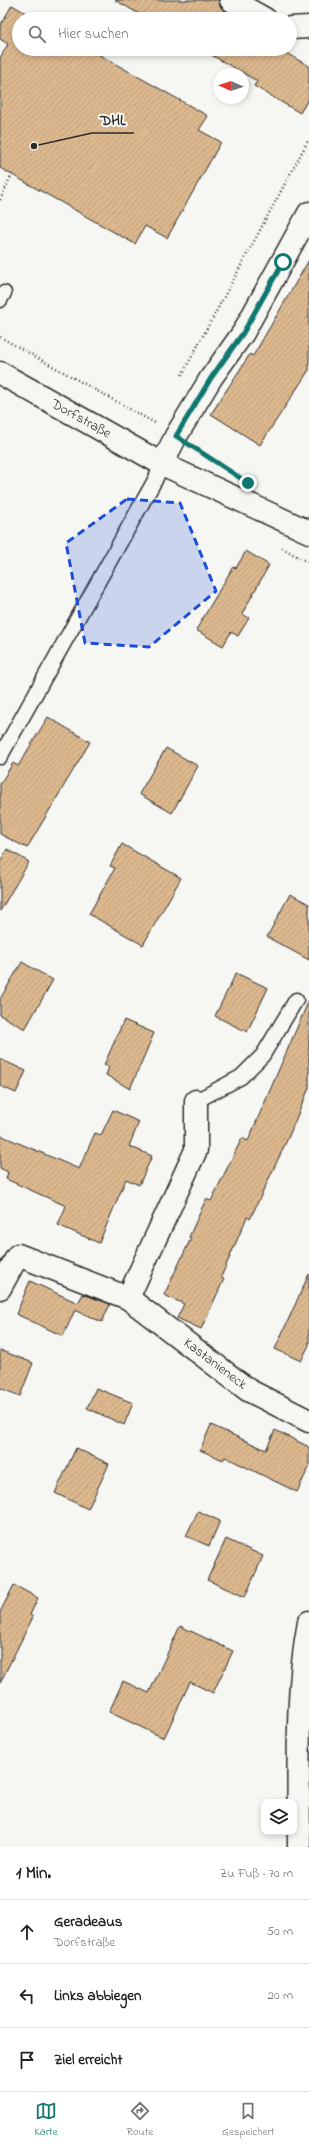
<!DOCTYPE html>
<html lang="de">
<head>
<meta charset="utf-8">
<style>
	:root { --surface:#fff; --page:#f6f6f6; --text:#222; --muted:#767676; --line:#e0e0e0; --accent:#0f766e }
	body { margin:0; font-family:"Indie Flower",sans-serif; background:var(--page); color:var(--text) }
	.controls { position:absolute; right:12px; bottom:12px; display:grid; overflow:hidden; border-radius:8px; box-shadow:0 2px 6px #0003 }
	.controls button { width:36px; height:36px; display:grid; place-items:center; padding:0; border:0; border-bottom:1px solid var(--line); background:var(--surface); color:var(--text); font:20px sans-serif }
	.compass { position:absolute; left:213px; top:68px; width:36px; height:36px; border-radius:50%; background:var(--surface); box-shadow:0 2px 6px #0003; rotate:273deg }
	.stop { position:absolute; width:12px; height:12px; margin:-9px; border:3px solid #0f766e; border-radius:50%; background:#fff }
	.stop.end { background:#0f766e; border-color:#fff; box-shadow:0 1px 4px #0008 }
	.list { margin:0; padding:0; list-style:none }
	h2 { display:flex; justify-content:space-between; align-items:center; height:52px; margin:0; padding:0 16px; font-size:17px }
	h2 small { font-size:13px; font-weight:400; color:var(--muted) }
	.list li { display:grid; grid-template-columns:26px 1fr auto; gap:12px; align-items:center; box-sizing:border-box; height:64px; padding:0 16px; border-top:1px solid var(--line) }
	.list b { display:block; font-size:15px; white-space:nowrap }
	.list p { margin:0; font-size:13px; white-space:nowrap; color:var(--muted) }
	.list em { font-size:13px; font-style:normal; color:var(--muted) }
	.icon { flex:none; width:22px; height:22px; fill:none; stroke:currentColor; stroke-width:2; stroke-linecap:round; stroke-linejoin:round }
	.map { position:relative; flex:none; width:309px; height:1847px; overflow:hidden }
	.search { position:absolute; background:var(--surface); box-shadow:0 2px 6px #0003; left:12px; right:12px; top:12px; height:44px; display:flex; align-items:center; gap:10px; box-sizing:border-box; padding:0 14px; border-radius:22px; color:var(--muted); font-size:15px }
	.sheet { height:244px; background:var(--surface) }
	nav { display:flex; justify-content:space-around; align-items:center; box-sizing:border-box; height:56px; border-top:1px solid var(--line); background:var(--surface); font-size:11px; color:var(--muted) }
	nav a { display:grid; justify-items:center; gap:2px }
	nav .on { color:var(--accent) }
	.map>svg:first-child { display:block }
</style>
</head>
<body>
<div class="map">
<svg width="309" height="1847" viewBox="0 0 309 1847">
	<defs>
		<pattern id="building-hatch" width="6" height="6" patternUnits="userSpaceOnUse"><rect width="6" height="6" fill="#dcb88e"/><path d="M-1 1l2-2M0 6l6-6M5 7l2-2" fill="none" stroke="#bd9e7b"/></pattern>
	</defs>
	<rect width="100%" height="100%" fill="#f6f6f2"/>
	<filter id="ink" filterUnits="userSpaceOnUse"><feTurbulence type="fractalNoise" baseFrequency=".025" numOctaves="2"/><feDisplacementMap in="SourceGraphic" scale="8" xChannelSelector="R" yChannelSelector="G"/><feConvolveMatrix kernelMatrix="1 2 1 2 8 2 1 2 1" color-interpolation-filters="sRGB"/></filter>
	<g filter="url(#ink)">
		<g fill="url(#building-hatch)" stroke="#2b2b2b">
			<polygon points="115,0 219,0 220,6 225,11 239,19 148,19"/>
			<polygon points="12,5 36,19 19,19 19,49 89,49 208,116 199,130 221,142 167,238 145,226 135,244 0,168 0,58 8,44 0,39 0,26"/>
			<polygon points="201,49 279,49 309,66 309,98 300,113 254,86 257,81"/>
			<polygon points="309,260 309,370 260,445 211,414 250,354 253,356"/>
			<polygon points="246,551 269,565 242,614 249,618 238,636 231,632 223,646 196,630 233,567 236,568"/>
			<polygon points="48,717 90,742 27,848 0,834 0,784 13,763 18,766"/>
			<polygon points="166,748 198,766 172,813 139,794"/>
			<polygon points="122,844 181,878 143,945 89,914 115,868 110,866"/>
			<polygon points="7,849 29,862 0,911 0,862"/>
			<polygon points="290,894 309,904 309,960 267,937"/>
			<polygon points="22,962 53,980 25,1029 0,1015 0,999"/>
			<polygon points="236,973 268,988 247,1032 215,1016"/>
			<polygon points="309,1000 309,1088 288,1138 250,1219 247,1217 221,1277 224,1279 201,1329 177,1318 184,1304 164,1295 191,1238 189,1237 206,1199 211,1201 242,1138 248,1141"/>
			<polygon points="124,1020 154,1033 130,1089 106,1075 109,1067 104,1065"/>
			<polygon points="0,1059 26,1071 16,1093 0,1086"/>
			<polygon points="113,1110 139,1122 129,1146 152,1156 139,1185 126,1179 99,1243 58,1225 66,1206 6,1179 8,1172 0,1168 0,1135 79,1169 95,1133 101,1135"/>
			<polygon points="309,1274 309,1345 301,1361 275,1349"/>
			<polygon points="30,1281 78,1303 83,1294 110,1304 102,1322 75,1310 63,1336 16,1314"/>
			<polygon points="0,1350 33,1363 20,1396 0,1388"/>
			<polygon points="96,1388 133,1403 124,1425 87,1408"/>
			<polygon points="211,1425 266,1450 275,1430 309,1447 309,1467 297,1492 225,1457 223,1460 200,1450"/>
			<polygon points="76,1448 109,1464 88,1509 55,1493"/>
			<polygon points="198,1511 220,1521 209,1546 186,1536"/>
			<polygon points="226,1539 263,1556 245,1597 207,1580"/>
			<polygon points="14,1585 38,1598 30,1615 33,1617 0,1683 0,1612"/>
			<polygon points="180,1626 233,1651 213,1693 190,1682 164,1738 109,1712 123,1681 149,1693"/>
		</g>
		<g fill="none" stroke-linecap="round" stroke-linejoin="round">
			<defs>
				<g id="lane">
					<polyline points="0,300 4,293"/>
					<polyline points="0,757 155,480 162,464"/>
					<polyline points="196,1101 241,1077 263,1055 296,1000"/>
				</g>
				<g id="street">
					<polyline points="231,0 265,19"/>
					<polyline points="290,28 309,27"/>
					<polyline points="0,373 162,464 309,532"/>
					<polyline points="162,464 176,436 211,378 243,333 309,213"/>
					<polyline points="0,1288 18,1255 128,1298 248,1390 309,1421"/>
					<polyline points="128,1298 196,1150 196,1101"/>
					<path d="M299,1847C299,1773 295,1695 309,1622"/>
				</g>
			</defs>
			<use href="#lane" stroke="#2b2b2b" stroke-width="17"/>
			<use href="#street" stroke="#2b2b2b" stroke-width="25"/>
			<g stroke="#2b2b2b" stroke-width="2.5" stroke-dasharray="1 3" stroke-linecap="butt">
				<polyline points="0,200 12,174"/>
				<polyline points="0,337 155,423"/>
				<polyline points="182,375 309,139"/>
				<polyline points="197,449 213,459"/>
				<polyline points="282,548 309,563"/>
			</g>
			<use href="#lane" stroke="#f6f6f2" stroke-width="14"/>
			<use href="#street" stroke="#f6f6f2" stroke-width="22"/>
		</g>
	</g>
	<g fill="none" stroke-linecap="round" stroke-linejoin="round" filter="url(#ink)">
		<polyline stroke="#0f766e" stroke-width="5" points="248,483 176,436 211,378 243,333 283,262"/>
	</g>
	<path fill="#1d4ed8" fill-opacity="0.2" stroke="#1d4ed8" stroke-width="3" stroke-dasharray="8 5" stroke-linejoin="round" d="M127,499L180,503L216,591L149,647L85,643L66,543Z"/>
	<g text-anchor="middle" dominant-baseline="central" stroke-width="4" stroke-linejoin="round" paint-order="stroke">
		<g font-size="14" fill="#2b2b2b" stroke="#f6f6f2">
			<text transform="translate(81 419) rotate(29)">Dorfstraße</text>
			<text transform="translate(215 1364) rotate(37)">Kastanieneck</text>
		</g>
	</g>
	<path fill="none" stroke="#2b2b2b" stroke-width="1.5" d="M34 146L92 133H134"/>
	<circle fill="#2b2b2b" stroke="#f6f6f2" stroke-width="1.5" cx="34" cy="146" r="4"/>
	<g font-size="15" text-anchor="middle" font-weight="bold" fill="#2b2b2b" stroke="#f6f6f2" stroke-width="4" stroke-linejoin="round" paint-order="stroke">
		<text x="113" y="125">DHL</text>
	</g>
</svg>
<div class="controls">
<button><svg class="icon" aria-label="layers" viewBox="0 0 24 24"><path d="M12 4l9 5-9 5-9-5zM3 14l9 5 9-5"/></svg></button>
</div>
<svg class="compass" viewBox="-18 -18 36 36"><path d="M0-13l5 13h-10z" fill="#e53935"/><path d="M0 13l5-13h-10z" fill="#767676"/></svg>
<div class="stop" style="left:283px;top:262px"></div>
<div class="stop end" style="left:248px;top:483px"></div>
<div class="search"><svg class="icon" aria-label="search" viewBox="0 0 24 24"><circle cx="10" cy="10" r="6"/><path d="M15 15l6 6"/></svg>Hier suchen</div>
</div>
<section class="sheet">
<h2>1 Min.<small>Zu Fuß · 70 m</small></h2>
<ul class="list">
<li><svg class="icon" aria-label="ahead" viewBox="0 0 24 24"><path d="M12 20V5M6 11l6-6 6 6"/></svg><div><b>Geradeaus</b><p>Dorfstraße</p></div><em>50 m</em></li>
<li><svg class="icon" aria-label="left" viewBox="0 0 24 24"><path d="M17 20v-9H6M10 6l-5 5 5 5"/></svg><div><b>Links abbiegen</b></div><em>20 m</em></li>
<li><svg class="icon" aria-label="arrive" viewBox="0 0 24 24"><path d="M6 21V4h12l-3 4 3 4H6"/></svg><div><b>Ziel erreicht</b></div></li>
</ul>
</section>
<nav>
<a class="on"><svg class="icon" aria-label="map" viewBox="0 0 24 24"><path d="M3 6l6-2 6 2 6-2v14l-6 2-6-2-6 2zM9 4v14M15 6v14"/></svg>Karte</a>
<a><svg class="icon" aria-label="directions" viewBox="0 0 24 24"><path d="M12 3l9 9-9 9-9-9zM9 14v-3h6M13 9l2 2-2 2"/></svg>Route</a>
<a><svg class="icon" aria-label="saved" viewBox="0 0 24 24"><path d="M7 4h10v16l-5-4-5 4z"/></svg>Gespeichert</a>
</nav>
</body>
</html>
